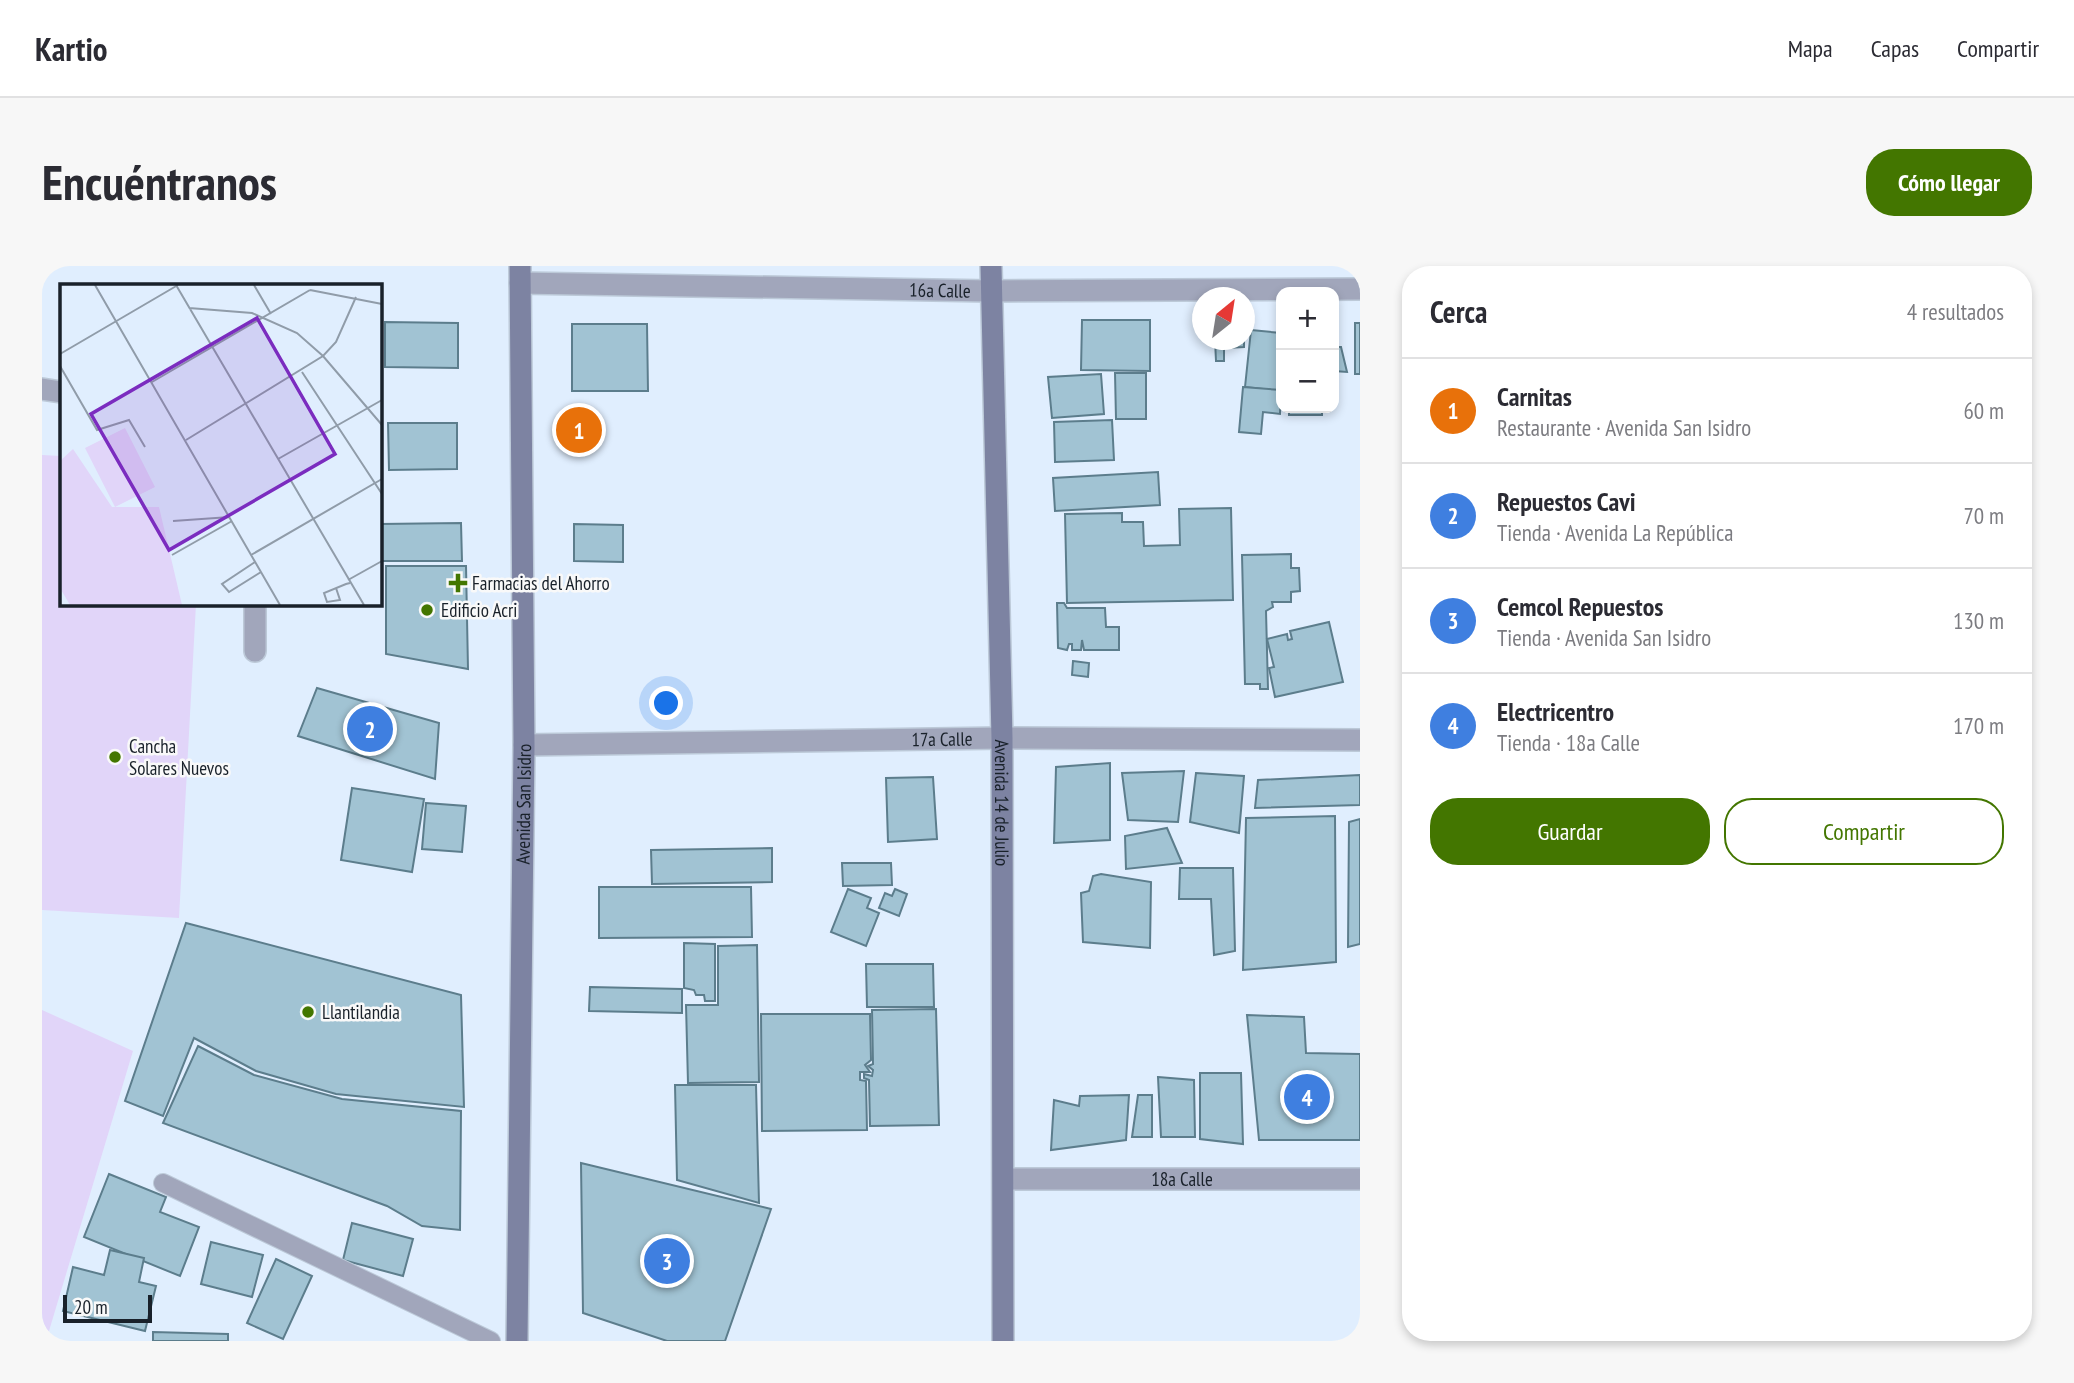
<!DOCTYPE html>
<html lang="es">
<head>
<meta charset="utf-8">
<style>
	:root { --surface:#fff; --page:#f7f7f7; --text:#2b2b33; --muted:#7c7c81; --line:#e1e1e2; --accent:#437600 }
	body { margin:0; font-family:"PT Sans Narrow",sans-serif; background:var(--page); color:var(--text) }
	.controls { position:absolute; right:21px; top:21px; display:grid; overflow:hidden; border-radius:14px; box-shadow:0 4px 10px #0003 }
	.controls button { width:63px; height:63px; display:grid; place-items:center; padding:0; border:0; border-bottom:2px solid var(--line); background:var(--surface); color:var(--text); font:35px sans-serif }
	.compass { position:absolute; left:1150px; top:21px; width:63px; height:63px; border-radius:50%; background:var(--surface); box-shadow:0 4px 10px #0003; rotate:30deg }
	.scale { position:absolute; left:21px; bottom:18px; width:89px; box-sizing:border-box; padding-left:7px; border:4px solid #19212a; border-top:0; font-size:19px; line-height:24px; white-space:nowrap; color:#19212a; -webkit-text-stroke:5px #f9f9f9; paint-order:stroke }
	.you { position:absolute; left:625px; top:438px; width:24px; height:24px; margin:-18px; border:5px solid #fff; border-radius:50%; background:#1a73e8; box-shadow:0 0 0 10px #1a73e833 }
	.badge { display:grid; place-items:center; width:46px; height:46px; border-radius:50%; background:var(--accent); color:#fff; font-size:23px; font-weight:700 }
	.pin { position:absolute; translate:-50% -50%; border:4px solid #fff; box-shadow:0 2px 7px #0006 }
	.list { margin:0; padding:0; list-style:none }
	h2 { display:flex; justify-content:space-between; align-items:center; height:91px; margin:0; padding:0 28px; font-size:30px }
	h2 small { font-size:23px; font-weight:400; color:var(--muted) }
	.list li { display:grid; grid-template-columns:46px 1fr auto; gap:21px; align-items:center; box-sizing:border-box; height:105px; padding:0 28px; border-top:2px solid var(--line) }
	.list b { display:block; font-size:26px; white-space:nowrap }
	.list p { margin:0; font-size:23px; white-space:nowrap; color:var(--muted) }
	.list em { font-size:23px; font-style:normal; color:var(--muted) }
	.actions { display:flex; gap:14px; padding:21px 28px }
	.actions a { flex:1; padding:16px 0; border:2px solid var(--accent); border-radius:28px; text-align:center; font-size:24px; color:var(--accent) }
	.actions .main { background:var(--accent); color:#fff }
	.map { position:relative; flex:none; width:1318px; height:1075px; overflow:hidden; border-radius:28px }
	header { display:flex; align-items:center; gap:42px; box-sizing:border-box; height:98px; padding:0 35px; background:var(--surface); border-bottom:2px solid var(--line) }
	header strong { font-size:33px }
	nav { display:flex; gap:38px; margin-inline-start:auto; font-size:24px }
	.intro { display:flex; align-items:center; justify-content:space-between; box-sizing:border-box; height:168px; padding:0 42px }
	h1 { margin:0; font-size:49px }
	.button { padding:18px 32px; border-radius:28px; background:var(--accent); color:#fff; font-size:24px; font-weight:700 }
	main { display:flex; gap:42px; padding:0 42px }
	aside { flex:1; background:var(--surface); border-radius:28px; box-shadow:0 4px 10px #0003 }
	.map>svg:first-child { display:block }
</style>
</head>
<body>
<header>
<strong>Kartio</strong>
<nav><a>Mapa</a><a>Capas</a><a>Compartir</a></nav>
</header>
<div class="intro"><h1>Encuéntranos</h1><a class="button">Cómo llegar</a></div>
<main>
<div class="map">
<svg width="1318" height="1075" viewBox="0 0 1318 1075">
	<rect width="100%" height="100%" fill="#e0eefe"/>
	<g fill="#e1d5f9">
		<polygon points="0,189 19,190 19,338 154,338 137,652 0,644"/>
		<polygon points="0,744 91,785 4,1075 0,1075"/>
	</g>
	<g fill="#a1c3d3" stroke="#5c7d8c" stroke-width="2">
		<polygon points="1040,54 1108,54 1108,105 1039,104"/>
		<polygon points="343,56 416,57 416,102 343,101"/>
		<rect x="1313" y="57" width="5" height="51"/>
		<polygon points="530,58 605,58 606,125 530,125"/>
		<polygon points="1209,64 1239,67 1239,125 1203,121"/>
		<polygon points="1173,74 1202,74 1202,81 1182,82 1182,95 1174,95"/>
		<polygon points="1292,81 1299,81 1305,106 1292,105"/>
		<polygon points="1073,107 1104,107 1104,153 1074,153"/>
		<polygon points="1059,108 1062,148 1010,152 1006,111"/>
		<polygon points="1201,121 1239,124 1238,148 1221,146 1219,168 1197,166"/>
		<rect x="1247" y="142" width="33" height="7"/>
		<polygon points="1070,154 1072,194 1013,196 1012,156"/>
		<polygon points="346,157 415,157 415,203 347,204"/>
		<polygon points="1116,206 1118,239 1013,245 1011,212"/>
		<polygon points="1189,242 1191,334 1025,337 1023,248 1080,247 1080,256 1101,256 1102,280 1138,279 1137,243"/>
		<polygon points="419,257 420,295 338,295 338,258"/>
		<polygon points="532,258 581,259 581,296 532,295"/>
		<polygon points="1249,288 1249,302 1257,302 1258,325 1249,326 1249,336 1230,336 1231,341 1224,345 1226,423 1218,423 1218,418 1203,418 1200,289"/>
		<polygon points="344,300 424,300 426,403 344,388"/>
		<polygon points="1015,337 1022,337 1025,342 1063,342 1064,361 1077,361 1077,384 1042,384 1040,374 1039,384 1030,384 1030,378 1027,378 1025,384 1016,382"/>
		<polygon points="1287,356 1301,416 1233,431 1227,402 1232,401 1225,373 1245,368 1246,374 1250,373 1248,365"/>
		<polygon points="1031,395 1047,397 1046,411 1030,409"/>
		<polygon points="275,422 397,457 393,513 256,470"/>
		<polygon points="1068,497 1068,574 1012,577 1014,501"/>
		<polygon points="1142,505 1136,556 1086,554 1080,507"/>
		<polygon points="1154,507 1202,510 1197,567 1148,556"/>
		<polygon points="1318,509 1318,539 1213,542 1216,514"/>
		<polygon points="891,511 895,573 846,576 844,512"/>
		<polygon points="310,522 382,533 370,606 299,594"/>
		<polygon points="384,537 424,540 420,586 380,583"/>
		<polygon points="1293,550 1294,696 1201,704 1204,552"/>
		<polygon points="1318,553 1318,678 1306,681 1307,556"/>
		<polygon points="1125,562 1140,597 1084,603 1083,570"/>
		<polygon points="730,582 730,616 610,618 609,584"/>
		<polygon points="800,597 849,597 850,619 801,620"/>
		<polygon points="1138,602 1191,602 1193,685 1172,689 1169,633 1137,633"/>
		<polygon points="1059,608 1109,616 1108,682 1041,676 1039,627 1047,625 1051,610"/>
		<polygon points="557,621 709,621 710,671 557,672"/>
		<polygon points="806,623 829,632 825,642 837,647 824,680 789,666"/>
		<polygon points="853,623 865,628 857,650 837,642 843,627 850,630"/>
		<polygon points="144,657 419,729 422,841 294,828 214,805 152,772 121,850 83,835"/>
		<polygon points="642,677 673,678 673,735 663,735 662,729 654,729 652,724 642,722"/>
		<polygon points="715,679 717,816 646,817 644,739 676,739 676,680"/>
		<polygon points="824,698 891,698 892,741 825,741"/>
		<polygon points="548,721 640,723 640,747 547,745"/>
		<polygon points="894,743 897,859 828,860 827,814 822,812 822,808 830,810 831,804 826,800 831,798 830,744"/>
		<polygon points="719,748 828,748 829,794 823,799 828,806 818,806 818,814 824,815 825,864 720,865"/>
		<polygon points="1205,749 1262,751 1264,787 1318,788 1318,874 1217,874"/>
		<polygon points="156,780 212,809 300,833 419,845 418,964 380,960 345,940 121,857"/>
		<polygon points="1158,807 1199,807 1201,878 1158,873"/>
		<polygon points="1116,811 1152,814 1153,871 1119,871"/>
		<polygon points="633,819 714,819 717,937 635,914"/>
		<polygon points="1087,829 1084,874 1009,884 1012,834 1037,840 1038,830"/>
		<polygon points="1096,829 1110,829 1110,871 1090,871"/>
		<polygon points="539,897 729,943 683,1075 625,1075 541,1047"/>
		<polygon points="67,908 124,931 118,946 157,961 138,1010 42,971"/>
		<polygon points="310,957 371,973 361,1010 301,994"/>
		<polygon points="169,976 221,989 210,1031 159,1018"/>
		<polygon points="68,984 102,992 97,1016 114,1020 103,1065 21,1045 31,1001 62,1009"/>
		<polygon points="234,993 270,1010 241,1073 205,1057"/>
		<polygon points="111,1066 186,1068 186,1075 111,1075"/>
	</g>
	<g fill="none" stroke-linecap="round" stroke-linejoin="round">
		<defs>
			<polyline id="lane" points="121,917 449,1075"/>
			<g id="street">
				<path id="s1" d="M478,17L948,25L1318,23"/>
				<polyline points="0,123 19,126"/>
				<polyline points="213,385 213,338"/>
				<path id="s2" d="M482,479L960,472L1318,474"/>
				<path id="s3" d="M963,913H1318"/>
			</g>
			<g id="secondary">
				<path id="s4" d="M949,0L960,472L961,1075"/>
				<path id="s5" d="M475,1075L482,479L478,0"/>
			</g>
		</defs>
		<use href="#lane" stroke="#bcc9d8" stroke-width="20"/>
		<use href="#street" stroke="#bcc9d8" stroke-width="24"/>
		<use href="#secondary" stroke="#bcc9d8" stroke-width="24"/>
		<use href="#lane" stroke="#a1a6bb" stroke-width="18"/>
		<use href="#street" stroke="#a1a6bb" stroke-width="21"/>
		<use href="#secondary" stroke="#7d83a2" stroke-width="21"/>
	</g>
	<g fill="#437600" stroke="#f9f9f9" stroke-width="2.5">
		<path d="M412.5 306.5h7v7h7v7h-7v7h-7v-7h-7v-7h7z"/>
		<circle cx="385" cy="344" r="7"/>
		<circle cx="73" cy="491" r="7"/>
		<circle cx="266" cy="746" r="7"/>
	</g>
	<g text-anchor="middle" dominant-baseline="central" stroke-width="5" stroke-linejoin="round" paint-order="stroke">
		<g font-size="19" fill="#19212a" stroke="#f9f9f9">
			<text stroke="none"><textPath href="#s1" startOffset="420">16a Calle</textPath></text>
			<text stroke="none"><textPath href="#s2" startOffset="418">17a Calle</textPath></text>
			<text stroke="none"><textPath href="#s4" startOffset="537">Avenida 14 de Julio</textPath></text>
			<text stroke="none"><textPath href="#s5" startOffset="537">Avenida San Isidro</textPath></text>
			<text stroke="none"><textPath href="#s3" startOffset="177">18a Calle</textPath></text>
		</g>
		<g font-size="19" fill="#19212a" stroke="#f9f9f9" text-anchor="start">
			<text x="430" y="317">Farmacias del Ahorro</text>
			<text x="399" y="344">Edificio Acri</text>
			<text x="87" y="480">Cancha<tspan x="87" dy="22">Solares Nuevos</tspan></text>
			<text x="280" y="746">Llantilandia</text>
		</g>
	</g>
	<g transform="translate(18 18)">
		<rect width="322" height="322" fill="#e0eefe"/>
		<path d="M65,144L95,203L55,223L25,164ZM13,165L52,223H99L122,321H10L0,304V177Z" fill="#e1d5f9"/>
		<path fill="none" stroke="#909ca9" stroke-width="2" d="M35,1L220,321M116,1L304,321M194,1L211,30M250,6L322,20M129,24L192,29L237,49L263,72L322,141M0,70L118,1M0,82L37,146L69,136L85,163M242,88L322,210M92,98L250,6M126,156L263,72L276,58L296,13M218,175L322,116M113,237L170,233M112,271L172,237M191,271L322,195M195,278L162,300L169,308L201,288M288,296L322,277M276,304L280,316L267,318L264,309L286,300L290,299"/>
		<path fill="#7b2cbf" fill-opacity="0.15" stroke="#7b2cbf" stroke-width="3.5" d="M197,34L275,170L109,266L31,130Z"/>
		<rect width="322" height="322" fill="none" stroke="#19212a" stroke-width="3.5"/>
	</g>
</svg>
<div class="controls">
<button>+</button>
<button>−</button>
</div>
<svg class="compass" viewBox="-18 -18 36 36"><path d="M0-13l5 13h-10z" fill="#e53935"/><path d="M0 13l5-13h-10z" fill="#7c7c81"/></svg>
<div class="scale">20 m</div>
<div class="you"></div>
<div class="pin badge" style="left:537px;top:164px;background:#e8710a">1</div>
<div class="pin badge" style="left:328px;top:463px;background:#3f7fe0">2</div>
<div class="pin badge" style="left:625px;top:995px;background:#3f7fe0">3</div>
<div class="pin badge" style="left:1265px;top:831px;background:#3f7fe0">4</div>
</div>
<aside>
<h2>Cerca<small>4 resultados</small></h2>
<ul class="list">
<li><span class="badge" style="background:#e8710a">1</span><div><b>Carnitas</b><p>Restaurante · Avenida San Isidro</p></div><em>60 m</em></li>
<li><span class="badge" style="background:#3f7fe0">2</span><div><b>Repuestos Cavi</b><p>Tienda · Avenida La República</p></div><em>70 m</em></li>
<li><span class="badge" style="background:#3f7fe0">3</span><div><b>Cemcol Repuestos</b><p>Tienda · Avenida San Isidro</p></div><em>130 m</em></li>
<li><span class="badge" style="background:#3f7fe0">4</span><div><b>Electricentro</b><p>Tienda · 18a Calle</p></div><em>170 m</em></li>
</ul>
<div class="actions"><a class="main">Guardar</a><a>Compartir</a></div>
</aside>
</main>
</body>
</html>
